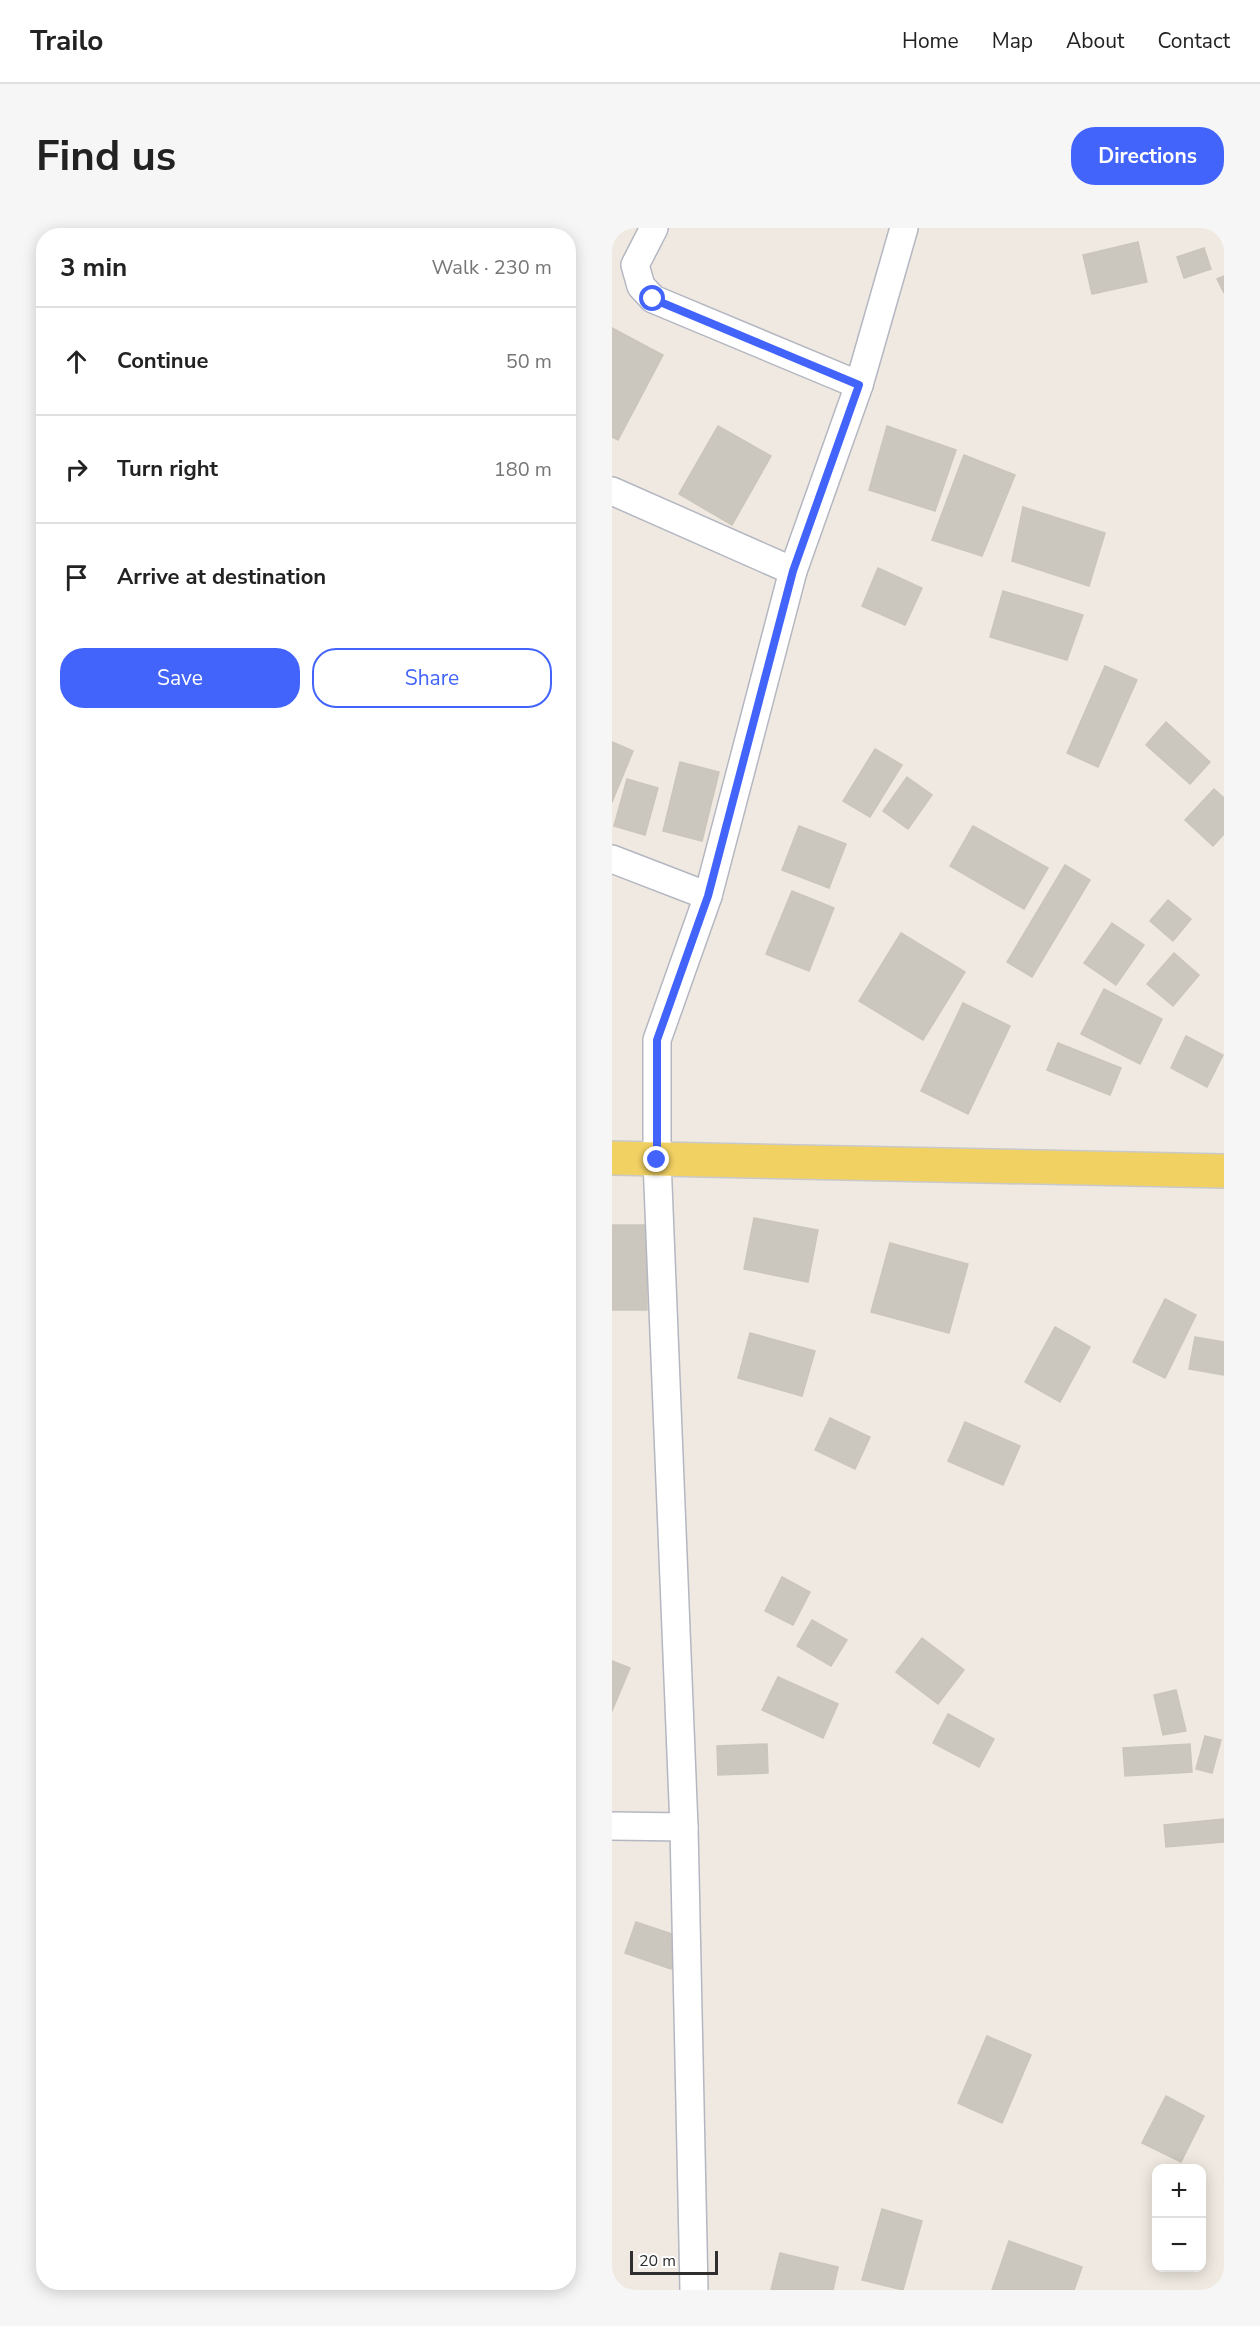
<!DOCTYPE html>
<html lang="en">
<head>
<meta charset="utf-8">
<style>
	:root { --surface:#fff; --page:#f6f6f6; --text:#222; --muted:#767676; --line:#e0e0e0; --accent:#4264fb }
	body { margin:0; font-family:"Nunito Sans",sans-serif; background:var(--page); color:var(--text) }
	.controls { position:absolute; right:18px; bottom:18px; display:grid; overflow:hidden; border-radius:12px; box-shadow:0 3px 15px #0003 }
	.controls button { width:54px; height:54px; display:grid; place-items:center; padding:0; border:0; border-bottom:2px solid var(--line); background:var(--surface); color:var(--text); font:30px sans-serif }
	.scale { position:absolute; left:18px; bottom:15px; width:88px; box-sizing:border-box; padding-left:6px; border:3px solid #2e2e2e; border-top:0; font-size:16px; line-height:21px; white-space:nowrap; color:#2e2e2e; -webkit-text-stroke:4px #fff; paint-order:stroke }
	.stop { position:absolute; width:18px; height:18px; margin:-14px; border:4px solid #4264fb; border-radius:50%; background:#fff }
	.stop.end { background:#4264fb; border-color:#fff; box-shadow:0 2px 6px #0008 }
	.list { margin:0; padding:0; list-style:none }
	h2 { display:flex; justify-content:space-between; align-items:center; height:78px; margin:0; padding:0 24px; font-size:26px }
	h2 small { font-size:20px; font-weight:400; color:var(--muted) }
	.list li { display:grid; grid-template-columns:39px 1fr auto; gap:18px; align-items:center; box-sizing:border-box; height:108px; padding:0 24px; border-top:2px solid var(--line) }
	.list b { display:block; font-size:22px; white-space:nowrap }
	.list em { font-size:20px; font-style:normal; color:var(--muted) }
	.actions { display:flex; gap:12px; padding:18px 24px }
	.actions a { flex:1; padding:14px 0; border:2px solid var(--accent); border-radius:24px; text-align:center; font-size:21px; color:var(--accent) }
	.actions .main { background:var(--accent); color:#fff }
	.icon { flex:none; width:33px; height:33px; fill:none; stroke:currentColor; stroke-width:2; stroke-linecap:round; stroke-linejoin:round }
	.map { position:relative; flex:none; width:612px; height:2062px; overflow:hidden; border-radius:24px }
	header { display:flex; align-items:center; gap:36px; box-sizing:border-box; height:84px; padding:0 30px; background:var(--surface); border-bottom:2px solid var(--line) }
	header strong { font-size:28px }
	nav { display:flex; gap:33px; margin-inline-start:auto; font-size:21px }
	.intro { display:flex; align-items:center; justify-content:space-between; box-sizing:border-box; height:144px; padding:0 36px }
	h1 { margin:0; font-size:42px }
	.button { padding:15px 27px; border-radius:24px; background:var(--accent); color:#fff; font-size:21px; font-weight:700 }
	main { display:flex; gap:36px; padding:0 36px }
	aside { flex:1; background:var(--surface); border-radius:24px; box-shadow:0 3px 15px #0003 }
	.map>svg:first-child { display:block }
</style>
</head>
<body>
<header>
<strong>Trailo</strong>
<nav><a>Home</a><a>Map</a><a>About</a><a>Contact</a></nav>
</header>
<div class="intro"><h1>Find us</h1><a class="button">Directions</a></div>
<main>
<aside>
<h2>3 min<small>Walk · 230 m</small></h2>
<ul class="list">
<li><svg class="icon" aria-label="ahead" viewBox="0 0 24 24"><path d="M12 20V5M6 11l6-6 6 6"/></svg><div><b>Continue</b></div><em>50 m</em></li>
<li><svg class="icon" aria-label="right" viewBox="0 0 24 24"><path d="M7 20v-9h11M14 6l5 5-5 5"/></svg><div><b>Turn right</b></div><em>180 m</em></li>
<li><svg class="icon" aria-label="arrive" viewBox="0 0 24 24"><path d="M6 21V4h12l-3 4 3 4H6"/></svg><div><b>Arrive at destination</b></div></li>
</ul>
<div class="actions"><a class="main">Save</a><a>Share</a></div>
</aside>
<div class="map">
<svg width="612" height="2062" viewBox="0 0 612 2062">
	<rect width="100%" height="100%" fill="#efe9e1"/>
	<g fill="#cbc7bf" stroke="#cbc5ba" stroke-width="1.5">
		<polygon points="526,14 535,54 480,66 471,27"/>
		<polygon points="592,20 599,41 572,50 565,29"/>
		<polygon points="612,48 612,65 605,51"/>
		<polygon points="0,100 51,127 6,212 0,209"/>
		<polygon points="106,198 159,228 120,297 67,266"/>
		<polygon points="275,198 344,222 323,283 257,262"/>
		<polygon points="352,227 403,247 370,328 320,312"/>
		<polygon points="411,279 493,305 477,358 400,333"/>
		<polygon points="266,340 310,360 293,397 250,378"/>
		<polygon points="391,363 471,387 455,432 378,409"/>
		<polygon points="493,438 525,452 486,539 455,525"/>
		<polygon points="554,494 598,534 578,556 534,517"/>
		<polygon points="0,514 21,523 0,574"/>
		<polygon points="263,521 290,537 258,589 231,573"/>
		<polygon points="68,534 107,544 90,613 51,603"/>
		<polygon points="295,549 320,567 296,601 271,583"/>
		<polygon points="15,551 46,560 33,607 2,598"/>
		<polygon points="602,561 612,570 612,606 601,618 573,592"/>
		<polygon points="187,598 234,616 217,660 170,642"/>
		<polygon points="361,598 436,640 412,681 338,638"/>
		<polygon points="453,637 478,652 420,749 395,734"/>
		<polygon points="180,663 222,680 197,743 154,726"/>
		<polygon points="556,672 579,691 561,713 538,693"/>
		<polygon points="500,695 532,717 504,757 472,735"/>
		<polygon points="289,705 353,744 311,812 247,773"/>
		<polygon points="562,725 587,747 561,778 535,756"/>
		<polygon points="492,761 550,791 528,836 469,806"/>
		<polygon points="351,775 398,798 356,886 309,863"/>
		<polygon points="574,808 611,827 595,859 559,840"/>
		<polygon points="446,815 509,840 498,867 435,842"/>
		<polygon points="142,990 206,1002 196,1054 132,1041"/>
		<polygon points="0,997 34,997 35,1082 0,1082"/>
		<polygon points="278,1015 356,1036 337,1105 259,1084"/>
		<polygon points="553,1071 584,1087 553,1150 521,1134"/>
		<polygon points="443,1099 478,1119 448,1174 413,1154"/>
		<polygon points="138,1105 203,1123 190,1168 126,1150"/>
		<polygon points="583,1109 612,1114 612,1147 577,1141"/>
		<polygon points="218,1190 258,1209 243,1241 203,1222"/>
		<polygon points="353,1194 408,1218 391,1257 336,1233"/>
		<polygon points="170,1349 198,1364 181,1397 153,1383"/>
		<polygon points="200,1392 235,1412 219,1438 185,1418"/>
		<polygon points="310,1410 352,1442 326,1476 284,1444"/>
		<polygon points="0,1433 18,1440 0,1483"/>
		<polygon points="166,1449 226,1476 211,1510 150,1482"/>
		<polygon points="564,1462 574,1503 551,1507 542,1467"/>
		<polygon points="336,1486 382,1511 367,1539 321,1515"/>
		<polygon points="593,1508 609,1512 600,1545 584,1541"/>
		<polygon points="155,1516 156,1545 106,1547 105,1518"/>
		<polygon points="578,1516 580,1544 513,1548 511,1520"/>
		<polygon points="612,1591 612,1614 554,1619 552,1597"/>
		<polygon points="24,1694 69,1709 59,1741 13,1725"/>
		<polygon points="375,1808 419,1827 390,1895 346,1875"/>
		<polygon points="554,1868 592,1888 569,1934 530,1915"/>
		<polygon points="270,1981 310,1993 291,2062 250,2052"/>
		<polygon points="397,2013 470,2039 462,2062 380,2062"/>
		<polygon points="168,2025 226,2039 221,2062 159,2062"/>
	</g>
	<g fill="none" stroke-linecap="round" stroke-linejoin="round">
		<defs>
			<g id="street">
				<polyline points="42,0 23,37 29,58 41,71 247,157"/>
				<polyline points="0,263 181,343"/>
				<polyline points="0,631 96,668"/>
				<polyline points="0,1598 72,1599"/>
				<polyline points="82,2062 72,1599 45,932 45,812 96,668 181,343 247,157 292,0"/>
			</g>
			<polyline id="primary" points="0,930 612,943"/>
		</defs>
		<use href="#street" stroke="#b4b7c1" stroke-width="30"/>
		<use href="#primary" stroke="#c9c9c9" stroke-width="36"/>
		<use href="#street" stroke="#fff" stroke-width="27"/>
		<use href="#primary" stroke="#f2d163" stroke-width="33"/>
	</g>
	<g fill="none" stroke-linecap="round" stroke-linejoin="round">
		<polyline stroke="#4264fb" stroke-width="8" points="41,71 247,157 181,343 96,668 45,812 45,932"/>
	</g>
</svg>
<div class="controls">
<button>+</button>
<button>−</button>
</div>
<div class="scale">20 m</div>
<div class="stop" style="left:41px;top:71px"></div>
<div class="stop end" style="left:45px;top:932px"></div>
</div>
</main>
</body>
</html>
